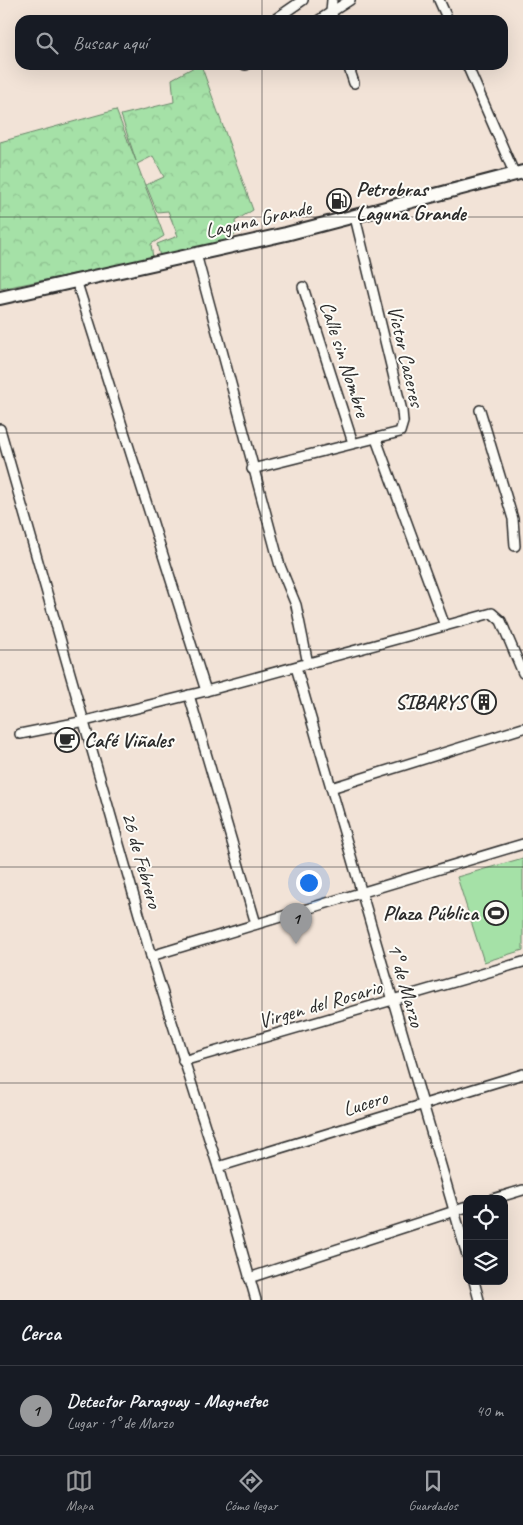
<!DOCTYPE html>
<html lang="es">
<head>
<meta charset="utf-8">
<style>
	:root { --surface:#171b24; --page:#242831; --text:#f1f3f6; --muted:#9ea1a6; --line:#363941; --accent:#98999b }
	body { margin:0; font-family:Caveat,sans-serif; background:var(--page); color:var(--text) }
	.controls { position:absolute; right:15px; bottom:15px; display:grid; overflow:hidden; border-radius:10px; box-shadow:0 5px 20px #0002 }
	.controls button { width:45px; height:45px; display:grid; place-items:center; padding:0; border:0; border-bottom:1px solid var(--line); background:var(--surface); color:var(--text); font:25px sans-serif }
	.you { position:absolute; left:308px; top:882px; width:18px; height:18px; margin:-12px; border:4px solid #fff; border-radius:50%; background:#1a73e8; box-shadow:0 0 0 8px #1a73e833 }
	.badge { display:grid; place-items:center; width:32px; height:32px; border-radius:50%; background:var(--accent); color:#111; font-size:16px; font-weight:700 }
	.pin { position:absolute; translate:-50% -41px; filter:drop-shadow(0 1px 2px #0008) }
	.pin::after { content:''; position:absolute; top:26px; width:18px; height:15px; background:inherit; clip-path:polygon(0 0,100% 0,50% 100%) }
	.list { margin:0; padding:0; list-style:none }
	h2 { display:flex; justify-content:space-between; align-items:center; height:65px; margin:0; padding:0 20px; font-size:21px }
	h2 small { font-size:16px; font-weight:400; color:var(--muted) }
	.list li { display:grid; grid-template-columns:32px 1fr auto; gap:15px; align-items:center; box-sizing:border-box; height:90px; padding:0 20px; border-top:1px solid var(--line) }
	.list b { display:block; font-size:19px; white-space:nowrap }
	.list p { margin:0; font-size:16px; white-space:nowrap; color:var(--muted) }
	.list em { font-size:16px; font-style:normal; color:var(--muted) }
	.icon { flex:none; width:28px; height:28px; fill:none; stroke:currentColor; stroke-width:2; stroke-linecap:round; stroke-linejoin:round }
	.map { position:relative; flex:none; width:523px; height:1300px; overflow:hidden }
	.search { position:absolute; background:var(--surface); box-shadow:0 5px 20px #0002; left:15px; right:15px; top:15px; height:55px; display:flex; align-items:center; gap:12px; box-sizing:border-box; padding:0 18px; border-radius:15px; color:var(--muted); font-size:19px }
	.sheet { height:155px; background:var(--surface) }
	nav { display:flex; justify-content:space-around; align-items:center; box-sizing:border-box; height:70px; border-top:1px solid var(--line); background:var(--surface); font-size:14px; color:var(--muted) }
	nav a { display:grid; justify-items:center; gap:2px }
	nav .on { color:var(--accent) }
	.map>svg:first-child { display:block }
</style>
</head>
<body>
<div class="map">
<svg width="523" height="1300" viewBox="0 0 523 1300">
	<defs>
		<pattern id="forest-crowns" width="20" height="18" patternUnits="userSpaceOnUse" patternTransform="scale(1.25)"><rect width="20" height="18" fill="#a5e1a7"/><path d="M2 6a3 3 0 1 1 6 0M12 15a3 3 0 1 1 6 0" fill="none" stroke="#8ec190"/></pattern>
	</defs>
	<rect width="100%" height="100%" fill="#f2e3d7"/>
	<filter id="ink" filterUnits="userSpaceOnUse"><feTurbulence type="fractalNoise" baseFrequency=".02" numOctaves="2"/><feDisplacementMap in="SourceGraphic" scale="10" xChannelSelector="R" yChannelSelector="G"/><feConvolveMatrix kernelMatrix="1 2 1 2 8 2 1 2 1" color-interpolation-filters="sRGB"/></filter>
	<g filter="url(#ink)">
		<polygon fill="url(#forest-crowns)" stroke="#688669" points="198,65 201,65 253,210 235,221 237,233 226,242 160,257 157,244 178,236 168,211 157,212 146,185 164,177 153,156 137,164 164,236 151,244 153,258 0,289 0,142 116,110 136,161 121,115 174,102 172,79"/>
		<polygon fill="#a5e1a7" stroke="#688669" points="523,858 523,950 484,962 457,877"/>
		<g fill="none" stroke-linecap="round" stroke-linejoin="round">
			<defs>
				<g id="street">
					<polyline points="332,0 331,12 334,20"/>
					<polyline points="439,0 448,20"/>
					<polyline points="274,20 303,0"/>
					<polyline points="319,20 350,0"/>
					<polyline points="245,65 246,65"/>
					<polyline points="348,65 354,83"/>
					<polyline points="467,65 515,175"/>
					<polyline points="196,254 280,566 296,605 308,664"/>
					<polyline points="76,280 206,691"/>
					<polyline points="303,287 353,443"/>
					<polyline points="480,410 513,519 515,546"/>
					<polyline points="0,429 151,956 218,1167 256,1300"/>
					<polyline points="376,439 445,626"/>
					<polyline points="252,469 400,432 403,422 402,411 355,217"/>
					<polyline points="296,667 467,1255"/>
					<polyline points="189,695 256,924"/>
					<polyline points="20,734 85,721 206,691 492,613 501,621 523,673"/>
					<polyline points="331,788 523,728"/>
					<polyline points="151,956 523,844"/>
					<polyline points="183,1061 523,962"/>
					<polyline points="218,1167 523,1074"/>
					<polyline points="493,1199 523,1190"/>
					<polyline points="249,1278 467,1207"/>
					<polyline points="474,1281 479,1300"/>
				</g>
				<polyline id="secondary" points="0,298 286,234 523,172"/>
			</defs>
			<use href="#street" stroke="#2b2b2b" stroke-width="12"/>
			<use href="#secondary" stroke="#2b2b2b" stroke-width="16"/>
			<use href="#street" stroke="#fdfcf7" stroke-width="9"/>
			<use href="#secondary" stroke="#fdfcf7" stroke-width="12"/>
		</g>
	</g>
	<path fill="none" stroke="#2b2b2b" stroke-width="1" stroke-opacity="0.55" d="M262,0V20M262,65V1300M0,217H523M0,433H523M0,650H523M0,867H523M0,1083H523"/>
	<defs>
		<symbol id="fuel-ring" viewBox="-11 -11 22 22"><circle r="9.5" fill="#fdfcf7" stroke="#2b2b2b" stroke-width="1.5"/><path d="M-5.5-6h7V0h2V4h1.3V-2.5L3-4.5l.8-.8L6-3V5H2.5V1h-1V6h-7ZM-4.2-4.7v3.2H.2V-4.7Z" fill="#2b2b2b"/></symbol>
		<symbol id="building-ring" viewBox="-11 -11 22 22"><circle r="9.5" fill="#fdfcf7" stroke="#2b2b2b" stroke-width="1.5"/><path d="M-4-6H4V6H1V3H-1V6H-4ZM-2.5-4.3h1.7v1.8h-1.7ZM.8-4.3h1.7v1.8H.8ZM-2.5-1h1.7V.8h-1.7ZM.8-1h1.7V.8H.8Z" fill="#2b2b2b"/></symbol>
		<symbol id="cafe-ring" viewBox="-11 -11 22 22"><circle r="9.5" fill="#fdfcf7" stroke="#2b2b2b" stroke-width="1.5"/><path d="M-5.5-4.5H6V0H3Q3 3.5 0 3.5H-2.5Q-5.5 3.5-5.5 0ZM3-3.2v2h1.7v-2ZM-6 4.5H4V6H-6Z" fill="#2b2b2b"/></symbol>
		<symbol id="stadium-ring" viewBox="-11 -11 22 22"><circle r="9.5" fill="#fdfcf7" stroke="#2b2b2b" stroke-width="1.5"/><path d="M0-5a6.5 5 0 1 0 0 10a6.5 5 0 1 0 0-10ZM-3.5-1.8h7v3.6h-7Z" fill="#2b2b2b"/></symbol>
	</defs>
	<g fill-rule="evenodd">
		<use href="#fuel-ring" x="325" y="187" width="28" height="28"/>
		<use href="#building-ring" x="470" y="688" width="28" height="28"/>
		<use href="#cafe-ring" x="53" y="726" width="28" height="28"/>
		<use href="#stadium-ring" x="482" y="899" width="28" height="28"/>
	</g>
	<g text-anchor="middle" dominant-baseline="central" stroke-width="4" stroke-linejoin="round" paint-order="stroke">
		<g font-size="21" font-weight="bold" fill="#2b2b2b" stroke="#fdfcf7" text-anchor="start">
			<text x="356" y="189">Petrobras<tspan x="356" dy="24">Laguna Grande</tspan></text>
			<text x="466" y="702" text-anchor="end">SIBARYS</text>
			<text x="84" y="740">Café Viñales</text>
			<text x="478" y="913" text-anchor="end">Plaza Pública</text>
		</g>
		<g font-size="21" fill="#2b2b2b" stroke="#fdfcf7">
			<text transform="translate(258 219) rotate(-13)">Laguna Grande</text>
			<text transform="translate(406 356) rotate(77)">Victor Caceres</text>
			<text transform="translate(345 359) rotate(72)">Calle sin Nombre</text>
			<text transform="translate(142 860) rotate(74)">26 de Febrero</text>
			<text transform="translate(406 985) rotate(74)">1° de Marzo</text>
			<text transform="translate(320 1004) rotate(-16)">Virgen del Rosario</text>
			<text transform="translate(365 1103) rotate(-17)">Lucero</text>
		</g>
	</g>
</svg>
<div class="controls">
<button><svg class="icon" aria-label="locate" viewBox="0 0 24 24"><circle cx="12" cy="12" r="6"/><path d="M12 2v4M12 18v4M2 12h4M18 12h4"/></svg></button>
<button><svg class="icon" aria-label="layers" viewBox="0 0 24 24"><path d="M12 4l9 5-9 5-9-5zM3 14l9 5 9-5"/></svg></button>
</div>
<div class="you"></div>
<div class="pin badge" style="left:296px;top:944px">1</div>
<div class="search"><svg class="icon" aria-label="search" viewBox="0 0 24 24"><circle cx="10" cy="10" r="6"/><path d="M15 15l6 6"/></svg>Buscar aquí</div>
</div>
<section class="sheet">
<h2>Cerca<small></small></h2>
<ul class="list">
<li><span class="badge">1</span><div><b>Detector Paraguay - Magnetec</b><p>Lugar · 1° de Marzo</p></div><em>40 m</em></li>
</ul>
</section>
<nav>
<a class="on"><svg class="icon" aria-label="map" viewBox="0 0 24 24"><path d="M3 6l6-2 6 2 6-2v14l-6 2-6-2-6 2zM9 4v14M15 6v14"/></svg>Mapa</a>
<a><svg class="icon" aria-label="directions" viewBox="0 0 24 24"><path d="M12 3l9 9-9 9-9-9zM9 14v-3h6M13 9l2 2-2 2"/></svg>Cómo llegar</a>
<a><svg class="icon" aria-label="saved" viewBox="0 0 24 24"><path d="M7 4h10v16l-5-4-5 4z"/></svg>Guardados</a>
</nav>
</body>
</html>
